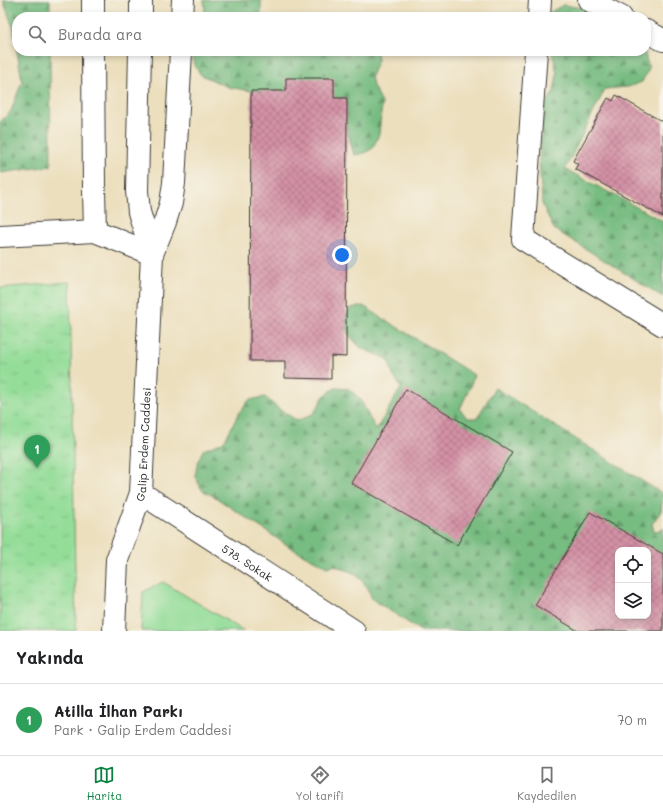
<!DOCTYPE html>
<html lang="tr">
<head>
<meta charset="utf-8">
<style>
	:root { --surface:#fff; --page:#f2f2f2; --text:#202124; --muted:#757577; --line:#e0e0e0; --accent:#0b8043 }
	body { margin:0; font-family:Mali,sans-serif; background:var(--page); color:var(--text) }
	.controls { position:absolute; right:12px; bottom:12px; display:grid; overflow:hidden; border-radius:8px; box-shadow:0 2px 6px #0003 }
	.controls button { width:36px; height:36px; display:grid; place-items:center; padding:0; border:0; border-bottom:1px solid var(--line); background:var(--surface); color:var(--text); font:20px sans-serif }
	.you { position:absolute; left:342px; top:255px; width:14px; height:14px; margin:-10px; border:3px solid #fff; border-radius:50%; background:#1a73e8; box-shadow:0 0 0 6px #1a73e833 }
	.badge { display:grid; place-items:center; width:26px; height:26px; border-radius:50%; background:var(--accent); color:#fff; font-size:13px; font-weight:700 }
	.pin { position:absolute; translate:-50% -33px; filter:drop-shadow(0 1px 2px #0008) }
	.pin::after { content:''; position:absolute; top:21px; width:14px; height:12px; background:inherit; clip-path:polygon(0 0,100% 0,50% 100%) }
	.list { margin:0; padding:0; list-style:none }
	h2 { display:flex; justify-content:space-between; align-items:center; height:52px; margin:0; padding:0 16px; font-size:17px }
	h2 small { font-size:13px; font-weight:400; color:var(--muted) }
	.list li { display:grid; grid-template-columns:26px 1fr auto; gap:12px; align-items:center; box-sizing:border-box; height:72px; padding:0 16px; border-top:1px solid var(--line) }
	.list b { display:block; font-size:15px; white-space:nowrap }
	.list p { margin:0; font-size:13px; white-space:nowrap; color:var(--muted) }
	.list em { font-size:13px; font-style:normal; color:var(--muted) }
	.icon { flex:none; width:22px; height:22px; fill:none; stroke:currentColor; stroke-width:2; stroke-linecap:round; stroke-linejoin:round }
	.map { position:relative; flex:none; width:663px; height:631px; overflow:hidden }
	.search { position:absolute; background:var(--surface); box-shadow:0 2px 6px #0003; left:12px; right:12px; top:12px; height:44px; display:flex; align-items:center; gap:10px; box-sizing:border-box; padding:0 14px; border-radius:16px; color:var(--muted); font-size:15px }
	.sheet { height:124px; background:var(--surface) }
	nav { display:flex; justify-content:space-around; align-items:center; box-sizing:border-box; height:56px; border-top:1px solid var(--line); background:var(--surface); font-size:11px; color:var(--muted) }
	nav a { display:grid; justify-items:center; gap:2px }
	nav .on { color:var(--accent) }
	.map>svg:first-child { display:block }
</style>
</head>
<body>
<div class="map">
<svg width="663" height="631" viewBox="0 0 663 631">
	<defs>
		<pattern id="forest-firs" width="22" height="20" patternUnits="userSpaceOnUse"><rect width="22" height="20" fill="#77bc81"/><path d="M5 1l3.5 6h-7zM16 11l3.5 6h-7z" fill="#619869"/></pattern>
		<pattern id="park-tufts" width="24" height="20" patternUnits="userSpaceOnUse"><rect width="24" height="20" fill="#94dd99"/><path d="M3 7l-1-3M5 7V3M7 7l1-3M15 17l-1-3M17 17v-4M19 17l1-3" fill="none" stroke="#7fbd83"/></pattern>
		<pattern id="building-cross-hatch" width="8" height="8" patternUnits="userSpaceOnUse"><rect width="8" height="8" fill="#d491a6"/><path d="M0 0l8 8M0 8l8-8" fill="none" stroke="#ab7686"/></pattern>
	</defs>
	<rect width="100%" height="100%" fill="#f7f3e8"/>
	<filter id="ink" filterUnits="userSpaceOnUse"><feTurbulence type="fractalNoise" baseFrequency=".025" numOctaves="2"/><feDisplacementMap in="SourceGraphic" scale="8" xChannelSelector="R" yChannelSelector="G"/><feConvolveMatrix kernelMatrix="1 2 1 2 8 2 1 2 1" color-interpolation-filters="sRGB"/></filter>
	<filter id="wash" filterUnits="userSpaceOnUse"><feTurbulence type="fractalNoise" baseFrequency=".012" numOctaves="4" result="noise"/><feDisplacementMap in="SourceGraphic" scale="16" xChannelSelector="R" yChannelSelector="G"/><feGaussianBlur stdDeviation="0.9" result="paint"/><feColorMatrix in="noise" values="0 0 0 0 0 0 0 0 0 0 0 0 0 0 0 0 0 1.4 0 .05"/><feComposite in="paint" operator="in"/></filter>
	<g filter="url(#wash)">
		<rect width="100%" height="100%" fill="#ecdfbd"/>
		<polygon fill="#94dd99" stroke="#587c5a" points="163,582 244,631 141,631 143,592"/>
		<g fill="url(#forest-firs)" stroke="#4a6c4e" fill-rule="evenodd">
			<polygon points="3,0 50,0 50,17 17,17 17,51 13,27"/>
			<polygon points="204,0 261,0 261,17 200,17 205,11"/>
			<polygon points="563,5 583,8 599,17 548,17 549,13"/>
			<polygon points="17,51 50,51 51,166 0,173 0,122 11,111 22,81"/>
			<polygon points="191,51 377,51 378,60 371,76 373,86 382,103 379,134 373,148 365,153 354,155 347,130 347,98 334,98 286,91 251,91 228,87 201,75 194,65"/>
			<polygon points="551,51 644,51 649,68 642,82 628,87 605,89 565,169 663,221 663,297 554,229 542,204 539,156 543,118 545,104 554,92 557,74 554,59"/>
			<path d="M363,306L474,375L470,387L460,409L467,418H477L495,388L663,494L661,511L652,524L654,531L661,530L663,527V631H421L372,599L368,588L356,574L334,565L327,567L293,549L215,497L202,490L195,476L198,461L203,450L221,443L226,438L239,413L249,400L265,397L279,409L298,421L314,413L324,396L335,388L349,389L360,399L376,430L401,388L393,375L388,359L361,348L348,334L346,317L350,308ZM618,550H648V616H618Z"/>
		</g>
		<polygon fill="url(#park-tufts)" stroke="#587c5a" points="70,282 76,631 0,631 0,288"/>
		<g id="blocks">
			<g fill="url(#building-cross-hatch)" fill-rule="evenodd">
				<polygon points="286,78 334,78 334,98 347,98 346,357 331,356 331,379 285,378 285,361 250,361 251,91 286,91"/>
				<polygon points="616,95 663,122 663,217 575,169 578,164 573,161 608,98 613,101"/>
				<polygon points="406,389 512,452 457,545 351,483"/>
				<path d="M590,512L663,554V631H578L535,605ZM618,550H648V616H618Z"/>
			</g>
		</g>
	</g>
	<g filter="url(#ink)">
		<use href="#blocks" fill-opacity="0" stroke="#3b3934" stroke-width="1"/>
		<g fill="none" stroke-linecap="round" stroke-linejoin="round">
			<defs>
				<g id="minor">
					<polyline points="93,0 93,17"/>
					<polyline points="589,0 621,17"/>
					<polyline points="539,17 540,0"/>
					<polyline points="646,31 663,40"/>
					<polyline points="93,51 94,190 95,231 152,254"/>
					<polyline points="536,51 523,239 663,325"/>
					<polyline points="0,236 95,231"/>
					<path id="s1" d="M141,493L354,631"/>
				</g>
				<g id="major">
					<polyline points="141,17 141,0"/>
					<polyline points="182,17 183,0"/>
					<polyline points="152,254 165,222 171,203 174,183 181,51"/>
					<path id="s2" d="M114,631L117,560L141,493L152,254L139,212L137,191L140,51"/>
				</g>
			</defs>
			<use href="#minor" stroke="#3b3934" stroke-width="24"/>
			<use href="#major" stroke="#3b3934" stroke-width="24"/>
			<use href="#minor" stroke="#fff" stroke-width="22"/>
			<use href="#major" stroke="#fff" stroke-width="22"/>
		</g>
	</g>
	<g text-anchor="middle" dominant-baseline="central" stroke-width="3" stroke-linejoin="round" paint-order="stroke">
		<g font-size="11" fill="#1c1c1c" stroke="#f7f3e8">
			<text stroke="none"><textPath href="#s2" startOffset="191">Galip Erdem Caddesi</textPath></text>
			<text stroke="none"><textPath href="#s1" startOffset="127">578. Sokak</textPath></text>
		</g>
	</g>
</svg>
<div class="controls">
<button><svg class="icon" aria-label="locate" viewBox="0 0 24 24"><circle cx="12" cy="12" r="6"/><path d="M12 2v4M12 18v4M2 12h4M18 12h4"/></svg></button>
<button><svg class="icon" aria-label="layers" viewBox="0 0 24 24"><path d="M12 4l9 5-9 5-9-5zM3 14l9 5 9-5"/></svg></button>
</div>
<div class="you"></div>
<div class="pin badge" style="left:37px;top:468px;background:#2e9e5b">1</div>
<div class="search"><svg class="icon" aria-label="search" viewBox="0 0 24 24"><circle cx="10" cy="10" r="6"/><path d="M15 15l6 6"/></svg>Burada ara</div>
</div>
<section class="sheet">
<h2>Yakında<small></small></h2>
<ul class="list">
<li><span class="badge" style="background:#2e9e5b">1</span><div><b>Atilla İlhan Parkı</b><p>Park · Galip Erdem Caddesi</p></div><em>70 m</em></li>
</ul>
</section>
<nav>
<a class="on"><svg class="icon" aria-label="map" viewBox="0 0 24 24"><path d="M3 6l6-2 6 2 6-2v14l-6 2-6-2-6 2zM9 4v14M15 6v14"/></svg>Harita</a>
<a><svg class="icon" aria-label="directions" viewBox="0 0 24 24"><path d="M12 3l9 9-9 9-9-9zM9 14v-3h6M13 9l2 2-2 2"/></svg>Yol tarifi</a>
<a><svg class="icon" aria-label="saved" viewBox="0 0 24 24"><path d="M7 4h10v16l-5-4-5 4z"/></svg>Kaydedilen</a>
</nav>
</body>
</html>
